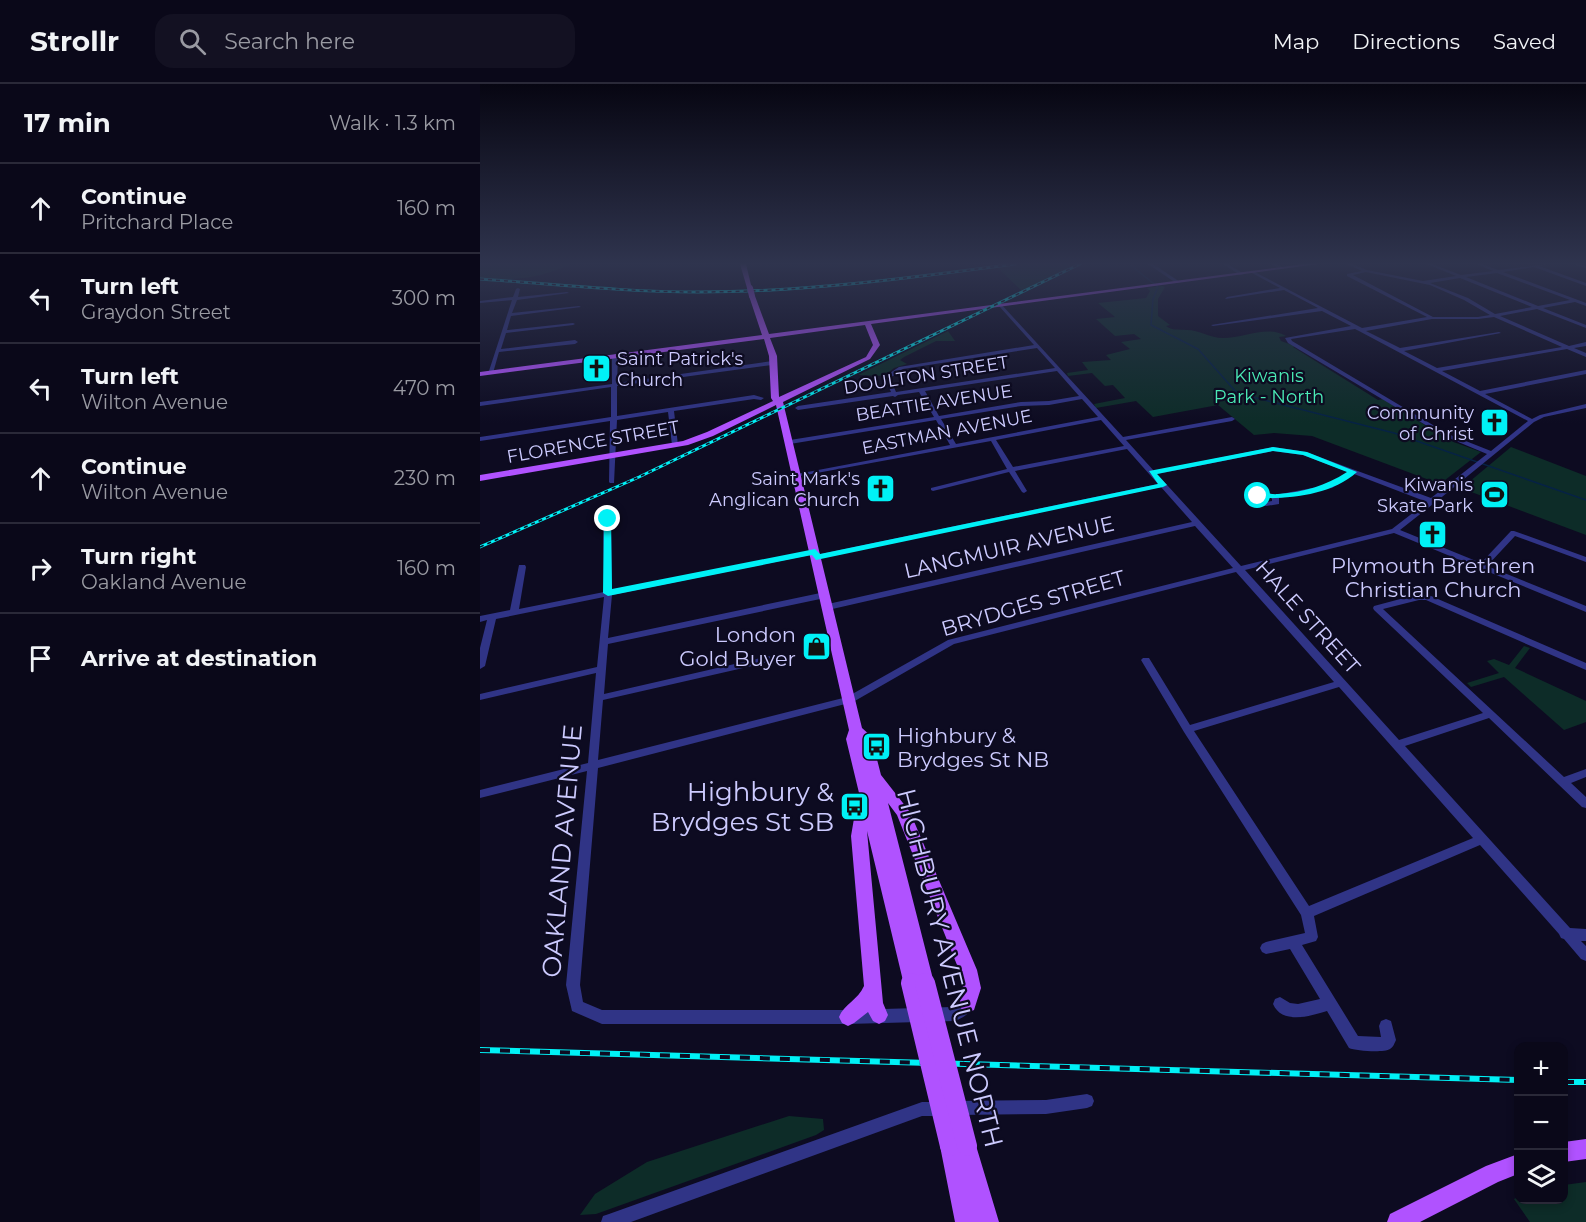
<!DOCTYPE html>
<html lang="en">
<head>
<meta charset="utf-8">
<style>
	:root { --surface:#0a0819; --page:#131122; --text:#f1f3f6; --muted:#999aa2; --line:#2a2938 }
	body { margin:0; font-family:Montserrat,sans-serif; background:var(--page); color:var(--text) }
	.controls { position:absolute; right:18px; bottom:18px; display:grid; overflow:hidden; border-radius:12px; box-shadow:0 3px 9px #0003 }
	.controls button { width:54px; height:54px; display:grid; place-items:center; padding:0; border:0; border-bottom:2px solid var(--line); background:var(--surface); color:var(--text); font:30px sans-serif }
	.stop { position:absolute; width:18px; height:18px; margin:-14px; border:4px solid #00f1f6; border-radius:50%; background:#fff }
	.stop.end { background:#00f1f6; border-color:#fff; box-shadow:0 2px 6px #0008 }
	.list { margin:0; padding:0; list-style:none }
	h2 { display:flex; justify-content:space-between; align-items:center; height:78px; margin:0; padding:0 24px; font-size:26px }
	h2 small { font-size:20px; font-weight:400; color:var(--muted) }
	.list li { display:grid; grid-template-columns:39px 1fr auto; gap:18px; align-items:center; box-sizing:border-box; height:90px; padding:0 24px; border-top:2px solid var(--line) }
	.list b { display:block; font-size:22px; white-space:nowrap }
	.list p { margin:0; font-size:20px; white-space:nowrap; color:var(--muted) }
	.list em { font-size:20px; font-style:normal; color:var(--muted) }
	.icon { flex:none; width:33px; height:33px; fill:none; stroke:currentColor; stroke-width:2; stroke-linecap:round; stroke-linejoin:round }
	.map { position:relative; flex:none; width:1106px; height:1138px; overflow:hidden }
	header { display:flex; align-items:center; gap:36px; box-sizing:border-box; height:84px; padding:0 30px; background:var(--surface); border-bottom:2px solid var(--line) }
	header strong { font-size:28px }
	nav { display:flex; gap:33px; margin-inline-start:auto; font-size:21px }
	.search { width:420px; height:54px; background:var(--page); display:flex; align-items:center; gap:15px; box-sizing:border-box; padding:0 21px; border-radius:18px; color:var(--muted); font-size:22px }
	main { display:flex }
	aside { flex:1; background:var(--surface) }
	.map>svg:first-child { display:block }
</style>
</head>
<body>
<header>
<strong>Strollr</strong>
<div class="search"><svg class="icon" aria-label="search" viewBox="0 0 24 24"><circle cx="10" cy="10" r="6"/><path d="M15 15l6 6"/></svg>Search here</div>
<nav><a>Map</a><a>Directions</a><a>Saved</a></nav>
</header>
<main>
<aside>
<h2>17 min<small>Walk · 1.3 km</small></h2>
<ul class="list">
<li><svg class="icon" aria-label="ahead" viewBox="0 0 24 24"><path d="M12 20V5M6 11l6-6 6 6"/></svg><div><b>Continue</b><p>Pritchard Place</p></div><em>160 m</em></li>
<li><svg class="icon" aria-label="left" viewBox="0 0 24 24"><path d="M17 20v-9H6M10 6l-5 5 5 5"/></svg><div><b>Turn left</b><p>Graydon Street</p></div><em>300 m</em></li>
<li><svg class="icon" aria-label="left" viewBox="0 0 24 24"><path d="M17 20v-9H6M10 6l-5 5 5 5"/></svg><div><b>Turn left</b><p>Wilton Avenue</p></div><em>470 m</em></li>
<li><svg class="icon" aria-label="ahead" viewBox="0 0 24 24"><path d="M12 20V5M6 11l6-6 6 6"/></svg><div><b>Continue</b><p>Wilton Avenue</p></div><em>230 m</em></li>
<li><svg class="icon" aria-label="right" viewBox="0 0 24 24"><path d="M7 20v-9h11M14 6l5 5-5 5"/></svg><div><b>Turn right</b><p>Oakland Avenue</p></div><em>160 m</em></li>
<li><svg class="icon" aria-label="arrive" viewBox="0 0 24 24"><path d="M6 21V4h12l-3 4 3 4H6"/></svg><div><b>Arrive at destination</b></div></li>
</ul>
</aside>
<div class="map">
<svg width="1106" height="1138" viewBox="0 0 1106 1138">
	<rect width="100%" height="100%" fill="#0d0b21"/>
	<g fill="#0d2c28">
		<path d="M0,180H91C58,195 35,197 0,194Z"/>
		<polygon points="542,180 598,180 542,207 517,183"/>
		<path d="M682,202L685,203L678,215V232L690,241L686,242C692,247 699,245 707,246C719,246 730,254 743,254C765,254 787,241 806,252L799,253L801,257L815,262L813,263L898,316L903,315L971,357L1001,368L960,400L832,352L794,349L774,351L738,321L673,333L656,317L616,324L614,320L645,314L633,301L625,302L612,289L588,292L587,289L608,286L602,278L631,276L626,271L650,265L641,258L661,255L654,250L635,252L616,235L635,233L618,219L666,214L670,207L667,204Z"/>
		<polygon points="468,247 475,257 456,257 424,273 420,276 427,280 414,284 404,292 378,291"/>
		<polygon points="1031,363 1106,392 1106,451 978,403 983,403"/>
		<polygon points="1044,562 1050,564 1035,584 1106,617 1106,638 1084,646 1024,593 991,603 987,599 1019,589 1007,577 1014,575 1029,581"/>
		<polygon points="309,1032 343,1035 344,1046 336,1051 116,1130 100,1131 115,1110 167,1078"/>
		<polygon points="1106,1098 1106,1138 1050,1138 1034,1115 1038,1113 1038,1116 1084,1116 1084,1101"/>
	</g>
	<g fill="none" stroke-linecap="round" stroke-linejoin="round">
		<polyline stroke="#062245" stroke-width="1.5" points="649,180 678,203 673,215 671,241 718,265 757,309 914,349 1106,416"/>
		<g fill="#303486" fill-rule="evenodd">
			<polygon points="668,180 673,180 700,198 696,199"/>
			<polygon points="743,180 748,180 764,190 760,191"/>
			<polygon points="791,180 796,180 804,184 801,185"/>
			<path d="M867,180H872L887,186L943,197L976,192L947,180H952L981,191L1013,187L997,180H1002L1018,186L1068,180L1059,182L1106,199V202L1054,183L1023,188L1106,219V222L1095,218L1063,224L1106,241V244L1057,225L1020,232L1089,262L1106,258V262L1094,264L1106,269V273L1087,265L962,287L1000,307L1106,286V290L1005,310L1052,335L1060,331L1106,320V324L1064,333L1054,338L957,417V420H953L920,446L1001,479L1031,447H1034L1106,473V478L1035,452L1007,482L1106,522V528L914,449L765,486L919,656L1003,629L894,526L893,524L894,522L939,510L951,512L1106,579V586L946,516H939L903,525L1084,693L1106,685V693L1091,699L1106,713V724L1102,723L1009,634L925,662L1090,844L1106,845V857H1101L1106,862V877L1101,875L1084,855L1081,854L1079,850L1000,761L834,832L838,853L836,857L822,861L878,952L901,953L899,942L901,937L906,935L911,937L916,956C914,960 914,962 910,965C904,969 876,967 869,964L847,927C831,932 802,941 793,920L795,915L800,913L810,919L818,920L840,915L810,865L786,870L782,868L780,864L782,860L786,858L825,849L821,831L704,648L661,576L663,574H669L710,641L854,598L756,488L474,560L373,618L118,684L100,901L103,918L122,926H368L473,923L488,913L493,915L495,920C492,928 483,934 475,937L368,940H122L92,927L86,901L107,687L0,714V706L108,679L116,589L0,616V610L117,583L124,513L16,535L5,582L0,585V564L7,536L0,538V532L30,526L39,481H45L46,483L39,525L124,508L123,435L127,433L131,435L132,506L335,466L339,468L335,470L132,511L128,554L345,508L349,511L345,514L128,560L124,610L289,572L294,575L289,578L123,616L118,676L367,613L468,556L753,484L715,442L348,526L345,525L344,523L348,520L712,438L681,403L336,475H333L332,473L336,471L678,400L647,365L535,387L547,407L544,409L542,408L529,388L453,407L451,406V404L527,385L511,357L315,393V391L317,390L470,361L456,336L310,360L307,358L310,356L454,333L439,308L418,311L415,313L413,312L318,326L315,324L318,322L411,308L404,293L419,283L554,261L519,222L521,220L643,353L752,333L755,335L752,337L646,356L674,387L793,363L826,368L951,414L1007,370L964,352L808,259L805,254L871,242L842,227L733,242L731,241L838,224L804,206L745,215L747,213L800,204L772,189L773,187L882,244L947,233L867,192V190L882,187ZM886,188L950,201L984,216L1010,231L998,233H953L873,191ZM1017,189L1090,216L1058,222L986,193ZM980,194L1052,223L1015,230L988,214L950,199ZM1014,233L1082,263L957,284L924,267L1021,249L1019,248L920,264L886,247L952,235H998ZM875,245L879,247L1048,337L1011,367L968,350L812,257L811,255ZM557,264L575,284L416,308L410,294L423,285ZM577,287L599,312L569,317L541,318L459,332L445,307ZM602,315L618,333L476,360L461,335L541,322L569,321ZM621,336L644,362L533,383L516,356ZM793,367L823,371L868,388L848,401L795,411L784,408L776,411L775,419L786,422L799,420V414L852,404L874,390L947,418L912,445L761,482L677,390ZM784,412L792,414V417L787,418L782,416V413ZM859,603L993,754L829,822L714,647Z"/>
			<polygon points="1095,180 1106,182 1106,184 1096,181"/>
			<polygon points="38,204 40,205 38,213 87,208 89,209 37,216 32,229 99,222 101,223 31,232 27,246 93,239 95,240 93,241 26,249 21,265 95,256 98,258 95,260 19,268 13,289 8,290 32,216 0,219 0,217 33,213 36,205"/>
			<polygon points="135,270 138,272 137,299 292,277 295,279 292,281 137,302 137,332 274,311 284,314 281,316 274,315 194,327 198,361 195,363 192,361 188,328 137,336 134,399 130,399 129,398 130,337 0,357 0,353 131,333 131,303 0,322 0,318 132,300 132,272"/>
			<polygon points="607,1010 612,1012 614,1017 612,1022 607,1024 566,1030 475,1031 470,1029 468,1025 466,1030 461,1032 442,1032 151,1138 121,1138 123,1132 129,1130 442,1018 461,1018 466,1020 468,1024 470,1019 475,1017 566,1016"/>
		</g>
		<g fill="#b052ff" fill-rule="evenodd">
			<polygon points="260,180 266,180 272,205 267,204"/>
			<path d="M824,180H838L391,240L400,261L390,275L303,318L382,644L391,652L401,691L430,728L497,886L501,904L494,926L488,929L482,926L479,920L483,904L479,886L417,731L408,719L454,899L451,905L445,908L438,903L431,908L425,905L387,747L403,919L408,931L405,937L399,940L393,937L388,928L374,939L368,942L362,939L359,933C364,920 378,916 384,902L371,752L377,717L380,713L366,655L369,646L296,321L233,352L208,361L0,397V391L203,357L227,348L293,317L291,314L289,272L284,255L0,292V288L282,251L269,212L272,210L275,212L289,250ZM385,241L393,261L386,273L299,313L297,272L290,254Z"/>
			<polygon points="470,1052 477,1055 478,1058 480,1055 487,1052 494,1055 519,1138 497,1138 495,1128 497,1138 475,1138 460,1062 463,1055"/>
			<polygon points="1106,1055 1106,1075 1084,1078 1084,1058"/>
			<polygon points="1038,1070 1038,1090 1018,1098 940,1138 907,1138 910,1130 1006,1082"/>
		</g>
		<defs>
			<g id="rail-far1">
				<path d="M0,195C73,200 145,208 218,208C324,208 430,194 535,180"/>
				<polyline points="0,463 159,393 600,180"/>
			</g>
			<g id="rail">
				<polyline points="0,966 1038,996"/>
				<polyline points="1084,998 1106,998"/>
			</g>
		</defs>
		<use href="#rail-far1" stroke="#00f1f6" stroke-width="3"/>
		<use href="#rail" stroke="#00f1f6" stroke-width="6"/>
		<use href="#rail-far1" stroke="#0d0b21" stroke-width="1.5" stroke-dasharray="4" stroke-linecap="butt"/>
		<use href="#rail" stroke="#0d0b21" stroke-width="4" stroke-dasharray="10" stroke-linecap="butt"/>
		<polyline stroke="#b052ff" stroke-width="6" points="270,204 272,212"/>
		<g stroke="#b052ff" stroke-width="20">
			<polyline points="431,899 470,1062"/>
			<polyline points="445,899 487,1062"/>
		</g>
	</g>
	<linearGradient id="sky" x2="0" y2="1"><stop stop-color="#070612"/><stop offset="0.53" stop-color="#2f344e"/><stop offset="1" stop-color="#2f344e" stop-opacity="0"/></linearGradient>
	<rect width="1106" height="339" fill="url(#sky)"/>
	<path fill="#00f1f6" d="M793,363L827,368L877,388C850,412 808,415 775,414V410C784,407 790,411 798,410C825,408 845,402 867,388L823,371L793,367L677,390L687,401L683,403L336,476L332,471L128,512L123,509L124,435L128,433L131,435L132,505L335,465L340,470L678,400L669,387Z"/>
	<defs>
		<symbol id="church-square" viewBox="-11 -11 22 22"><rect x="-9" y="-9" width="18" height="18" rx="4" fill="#00f1f6" stroke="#0d0b21"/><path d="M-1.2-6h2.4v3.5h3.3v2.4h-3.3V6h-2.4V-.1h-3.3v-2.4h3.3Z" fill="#111"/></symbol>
		<symbol id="stadium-square" viewBox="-11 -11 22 22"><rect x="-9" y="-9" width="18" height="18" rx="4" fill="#00f1f6" stroke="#0d0b21"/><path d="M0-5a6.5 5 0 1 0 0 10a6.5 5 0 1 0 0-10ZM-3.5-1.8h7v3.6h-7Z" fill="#111"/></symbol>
		<symbol id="shop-square" viewBox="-11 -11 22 22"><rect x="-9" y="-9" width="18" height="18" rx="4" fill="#00f1f6" stroke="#0d0b21"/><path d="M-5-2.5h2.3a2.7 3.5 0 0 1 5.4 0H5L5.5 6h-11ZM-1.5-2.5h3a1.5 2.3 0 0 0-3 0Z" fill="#111"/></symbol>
		<symbol id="bus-square" viewBox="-11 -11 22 22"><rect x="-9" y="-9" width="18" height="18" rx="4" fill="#00f1f6" stroke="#0d0b21"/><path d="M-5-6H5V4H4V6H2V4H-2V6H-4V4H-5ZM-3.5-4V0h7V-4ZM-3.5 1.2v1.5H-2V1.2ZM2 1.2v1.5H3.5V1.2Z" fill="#111"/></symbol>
	</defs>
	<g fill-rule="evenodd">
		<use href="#church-square" x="100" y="268" width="33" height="33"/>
		<use href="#church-square" x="998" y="322" width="33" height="33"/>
		<use href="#church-square" x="384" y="388" width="33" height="33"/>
		<use href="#stadium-square" x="998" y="394" width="33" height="33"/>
		<use href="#church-square" x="936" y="434" width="33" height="33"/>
		<use href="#shop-square" x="320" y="546" width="33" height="33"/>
		<use href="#bus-square" x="380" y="646" width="33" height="33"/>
		<use href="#bus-square" x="358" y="706" width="33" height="33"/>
	</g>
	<g text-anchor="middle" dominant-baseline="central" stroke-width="4.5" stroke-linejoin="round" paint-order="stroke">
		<g font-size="18" fill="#cdcbff" stroke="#0d0b21" text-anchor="end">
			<text x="137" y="275" text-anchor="start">Saint Patrick's<tspan x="137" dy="21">Church</tspan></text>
			<text x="994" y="329">Community<tspan x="994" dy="21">of Christ</tspan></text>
			<text x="380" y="395">Saint Mark's<tspan x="380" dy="21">Anglican Church</tspan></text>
			<text x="993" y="401">Kiwanis<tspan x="993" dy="21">Skate Park</tspan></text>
		</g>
		<g font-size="18" fill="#cdcbff" stroke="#0d0b21">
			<text transform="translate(446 291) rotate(-9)">DOULTON STREET</text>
			<text transform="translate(454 319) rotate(-9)">BEATTIE AVENUE</text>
			<text transform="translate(467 348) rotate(-11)">EASTMAN AVENUE</text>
			<text transform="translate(113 358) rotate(-10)">FLORENCE STREET</text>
		</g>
		<g font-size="18" fill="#4bebb6" stroke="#0d0b21">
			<text x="789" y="292">Kiwanis<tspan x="789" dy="21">Park - North</tspan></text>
		</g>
		<g font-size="21" fill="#cdcbff" stroke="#0d0b21">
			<text transform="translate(529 463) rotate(-13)">LANGMUIR AVENUE</text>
			<text transform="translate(553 519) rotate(-16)">BRYDGES STREET</text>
			<text transform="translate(828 533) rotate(48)">HALE STREET</text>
		</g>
		<g font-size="21" fill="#cdcbff" stroke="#0d0b21">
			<text x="953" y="481">Plymouth Brethren<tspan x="953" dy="24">Christian Church</tspan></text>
			<text x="316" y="550" text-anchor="end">London<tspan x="316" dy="24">Gold Buyer</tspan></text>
			<text x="417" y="651" text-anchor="start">Highbury &amp;<tspan x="417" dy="24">Brydges St NB</tspan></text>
		</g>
		<g font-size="26" fill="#cdcbff" stroke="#0d0b21" text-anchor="end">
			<text x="354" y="708">Highbury &amp;<tspan x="354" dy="30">Brydges St SB</tspan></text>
		</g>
		<g font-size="26" fill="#cdcbff" stroke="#0d0b21">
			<text transform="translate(82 767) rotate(-85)">OAKLAND AVENUE</text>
			<text transform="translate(470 884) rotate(76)">HIGHBURY AVENUE NORTH</text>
		</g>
	</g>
</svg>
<div class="controls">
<button>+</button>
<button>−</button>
<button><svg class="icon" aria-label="layers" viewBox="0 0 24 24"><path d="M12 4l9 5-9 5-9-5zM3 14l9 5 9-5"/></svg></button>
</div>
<div class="stop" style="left:778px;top:412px"></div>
<div class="stop end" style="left:128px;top:435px"></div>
</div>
</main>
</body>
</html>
